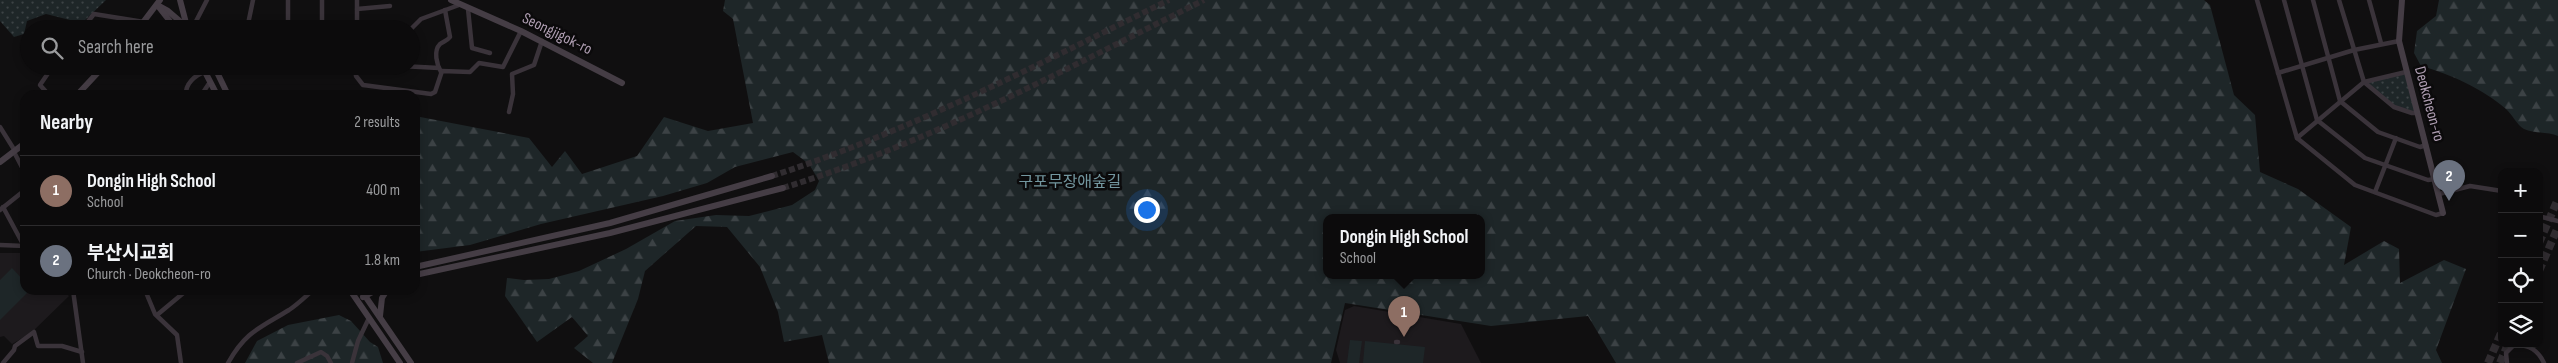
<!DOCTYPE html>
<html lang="en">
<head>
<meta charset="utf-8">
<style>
	:root { --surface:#0c0b0c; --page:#151415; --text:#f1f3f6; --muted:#9a9b9d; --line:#2c2b2d; --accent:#41ff18 }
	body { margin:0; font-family:"Sofia Sans Condensed","Noto Sans KR",sans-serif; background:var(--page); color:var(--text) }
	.controls { position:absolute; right:15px; bottom:15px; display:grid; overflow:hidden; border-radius:10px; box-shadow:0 2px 8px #0003 }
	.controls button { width:45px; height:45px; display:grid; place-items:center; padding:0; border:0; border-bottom:1px solid var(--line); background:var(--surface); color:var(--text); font:25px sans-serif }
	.you { position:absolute; left:1146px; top:209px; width:18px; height:18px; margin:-12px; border:4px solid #fff; border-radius:50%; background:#1a73e8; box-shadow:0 0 0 8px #1a73e833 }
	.badge { display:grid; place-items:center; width:32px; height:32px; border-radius:50%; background:var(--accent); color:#fff; font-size:16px; font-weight:700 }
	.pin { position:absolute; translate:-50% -41px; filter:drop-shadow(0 1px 2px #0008) }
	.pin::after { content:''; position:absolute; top:26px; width:18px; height:15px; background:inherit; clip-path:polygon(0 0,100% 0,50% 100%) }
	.popup { position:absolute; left:1323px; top:214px; width:162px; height:65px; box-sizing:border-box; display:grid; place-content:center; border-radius:10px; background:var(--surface); filter:drop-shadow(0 1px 4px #0005); font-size:16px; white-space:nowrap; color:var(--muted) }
	.popup b { font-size:19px; color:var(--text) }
	.popup::after { content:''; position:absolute; left:50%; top:100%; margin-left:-10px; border:10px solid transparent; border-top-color:var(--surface) }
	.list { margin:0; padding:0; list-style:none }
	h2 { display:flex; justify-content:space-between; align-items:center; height:65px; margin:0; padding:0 20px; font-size:21px }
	h2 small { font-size:16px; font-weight:400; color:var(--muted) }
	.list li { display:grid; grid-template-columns:32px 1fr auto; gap:15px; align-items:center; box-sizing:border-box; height:70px; padding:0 20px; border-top:1px solid var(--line) }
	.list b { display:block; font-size:19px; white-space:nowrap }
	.list p { margin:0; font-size:16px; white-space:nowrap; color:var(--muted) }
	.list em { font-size:16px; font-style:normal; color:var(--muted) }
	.icon { flex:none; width:28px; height:28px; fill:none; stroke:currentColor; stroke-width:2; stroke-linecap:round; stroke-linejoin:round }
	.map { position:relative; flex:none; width:2558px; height:363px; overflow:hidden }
	.search { position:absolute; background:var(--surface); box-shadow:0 2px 8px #0003; left:20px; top:20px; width:400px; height:55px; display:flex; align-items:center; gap:12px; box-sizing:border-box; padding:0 18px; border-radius:28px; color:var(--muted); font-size:19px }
	.panel { position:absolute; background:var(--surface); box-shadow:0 2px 8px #0003; left:20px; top:90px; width:400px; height:205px; border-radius:15px }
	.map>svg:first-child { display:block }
</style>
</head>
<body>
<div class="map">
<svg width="2558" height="363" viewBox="0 0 2558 363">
	<defs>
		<pattern id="forest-firs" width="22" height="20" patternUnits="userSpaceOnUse" patternTransform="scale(1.25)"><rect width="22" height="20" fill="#1e2628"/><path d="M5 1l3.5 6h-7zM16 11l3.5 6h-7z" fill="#3c4245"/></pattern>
		<pattern id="park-dots" width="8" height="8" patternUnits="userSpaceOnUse" patternTransform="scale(1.25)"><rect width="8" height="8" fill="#1e2628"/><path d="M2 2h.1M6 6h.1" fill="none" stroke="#3c4245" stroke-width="1.8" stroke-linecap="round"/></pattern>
	</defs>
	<rect width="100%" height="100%" fill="#100f10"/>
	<g fill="#1d1a1d">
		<polygon points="0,253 25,253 25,290 63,290 69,296 31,333 12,344 4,336 0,337"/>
		<polygon points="1354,306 1461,324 1481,363 1340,363 1336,350 1345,310"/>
	</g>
	<g fill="url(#forest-firs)" fill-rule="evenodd">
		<path d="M725,0H2204L2210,5L2234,95L2255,115L2260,172L2298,189L2351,227L2344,265L2384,241L2399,249L2400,283L2444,260L2466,269L2436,350L2442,363H1616L1588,316L1491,326L1345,303L1331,363H829L822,335L784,342L778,312L760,267L727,227L696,226L645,271L638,299L612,363H593L574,348L588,336L572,317L537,342L505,296L507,278L524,280L549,279L579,271L626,249L675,221L716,215L749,216L792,205L815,190L819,181L809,164L793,152L735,167L707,183L663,196L541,224L470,245L415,252V116L529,138L552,167L565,151L582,174L637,156L664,117L708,131L753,123L733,19L723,11ZM1326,218H1482V276H1326Z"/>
		<path d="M2439,0H2558V136C2548,131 2534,134 2524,129C2517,125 2512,114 2506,109C2483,89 2450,74 2421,66L2414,53L2417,31L2436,16Z"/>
		<polygon points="339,315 351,321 370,342 378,347 383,363 245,363 257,341 288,325"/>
	</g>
	<g fill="url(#park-dots)">
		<polygon points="0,0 106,0 82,23 46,14 27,21 24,34 14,37 0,21"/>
		<path d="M2405,74L2415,111C2397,113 2380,94 2366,83Z"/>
	</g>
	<g fill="#1e2628">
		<polygon points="12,268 25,282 25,290 30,290 0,320 0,280"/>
		<polygon points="1350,340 1362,341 1359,363 1347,363"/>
		<polygon points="1365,341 1425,347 1423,363 1363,363"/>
	</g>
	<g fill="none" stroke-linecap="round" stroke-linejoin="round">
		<g stroke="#302c30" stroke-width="6" stroke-dasharray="6 3" stroke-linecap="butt">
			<path d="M772,176C910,131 1039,64 1169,0"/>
			<path d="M783,188C931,142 1066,69 1204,0"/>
		</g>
		<g stroke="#302c30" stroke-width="8" stroke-dasharray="8 4" stroke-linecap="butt">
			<polyline points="2539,243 2558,199"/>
			<polyline points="2539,271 2558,227"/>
			<polyline points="2488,363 2502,331"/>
			<polyline points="2500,363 2508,344"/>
		</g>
		<g stroke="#3a333a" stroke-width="4.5">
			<polyline points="322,0 322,29"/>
			<polyline points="357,0 357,29"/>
			<polyline points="2257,0 2297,138 2355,185 2436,215 2443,213"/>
			<polyline points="2284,0 2317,120 2365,158 2428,180 2435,179"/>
			<polyline points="2313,0 2340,101 2378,132 2420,147 2426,145"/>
			<polyline points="2339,0 2364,82 2394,107 2412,113 2417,113"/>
			<polyline points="2369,0 2381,43"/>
			<polyline points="357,9 390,6"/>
			<polyline points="468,9 472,48 490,53"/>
			<polyline points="82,29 94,14 144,22"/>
			<polyline points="192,29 207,0"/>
			<polyline points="247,29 253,0"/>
			<polyline points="288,29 288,0"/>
			<polyline points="411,29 421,19 459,5"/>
			<polyline points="355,66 356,76 363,85 431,94 435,92 442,71 470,72 479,63 503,67 521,31"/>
			<polyline points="401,66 439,68"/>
			<path d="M441,72C437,65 433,51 440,44C444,41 447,41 450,37L445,10"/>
			<polyline points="2278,73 2354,50 2399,41"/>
			<polyline points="49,95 40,85 53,66"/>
			<path d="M186,95C185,84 195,75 205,72"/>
			<polyline points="204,95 204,91 210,82"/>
			<polyline points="509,112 513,94 512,74 534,65 542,41"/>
			<polyline points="0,127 15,151"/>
			<polyline points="2297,138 2364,82 2406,72"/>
			<polyline points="14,152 25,173"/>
			<polyline points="2375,192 2396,138"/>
			<polyline points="2439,194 2470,186 2502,191"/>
			<polyline points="3,207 24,246"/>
			<polyline points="0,210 25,190"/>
			<polyline points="2539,213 2542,217 2558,221"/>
			<polyline points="0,245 25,246"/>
			<polyline points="73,290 83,363"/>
			<polyline points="145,290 155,314 177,335 181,363"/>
			<polyline points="157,315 187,290"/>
			<polyline points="1396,342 1398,342"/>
			<polyline points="3,363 14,350 15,346 34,332 38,346 62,346 82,352"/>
			<path d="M228,363C246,331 260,328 289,310C298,304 305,297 313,290"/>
			<polyline points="297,363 321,352 327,356 331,363"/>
			<polyline points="352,363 358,341 369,318"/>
			<path d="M2507,363L2506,353L2514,345C2529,344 2538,350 2544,363"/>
		</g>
		<g stroke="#453d45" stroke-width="6">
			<polyline points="180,0 186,23"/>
			<polyline points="451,0 521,31 622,83"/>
			<polyline points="2402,0 2399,41 2443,213"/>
			<polyline points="157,5 168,11 189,29"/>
			<polyline points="158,6 176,29"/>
			<polyline points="138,29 160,0"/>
			<polyline points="144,29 160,23 171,25"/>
			<polyline points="202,66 217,95"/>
			<polyline points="214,66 228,95"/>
			<polyline points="77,95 104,66"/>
			<polyline points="0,162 25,143"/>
			<polyline points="415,267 610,223 772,176"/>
			<polyline points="415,275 610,233 783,188"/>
			<polyline points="350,290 400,363"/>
			<polyline points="361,290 411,363"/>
			<polyline points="363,297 376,290"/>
			<polyline points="380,316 382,298 387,290"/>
		</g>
	</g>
	<g text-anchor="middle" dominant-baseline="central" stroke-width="5" stroke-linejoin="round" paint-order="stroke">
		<g font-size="16" fill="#af9eb2" stroke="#0b0a0b">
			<text transform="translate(557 34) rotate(26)">Seongjigok-ro</text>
			<text transform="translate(2429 104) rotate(75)">Deokcheon-ro</text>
		</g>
		<g font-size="16" fill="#73969f" stroke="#0b0a0b">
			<text x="1070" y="182">구포무장애숲길</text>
		</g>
	</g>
</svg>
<div class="controls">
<button>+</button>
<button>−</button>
<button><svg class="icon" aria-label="locate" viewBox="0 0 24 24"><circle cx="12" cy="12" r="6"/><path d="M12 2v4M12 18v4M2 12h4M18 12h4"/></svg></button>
<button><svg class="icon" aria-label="layers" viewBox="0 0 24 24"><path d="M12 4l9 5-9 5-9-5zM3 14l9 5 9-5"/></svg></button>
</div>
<div class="you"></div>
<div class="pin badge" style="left:1404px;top:337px;background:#8d6e63">1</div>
<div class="popup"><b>Dongin High School</b>School</div>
<div class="pin badge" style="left:2449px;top:201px;background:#6b7280">2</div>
<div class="search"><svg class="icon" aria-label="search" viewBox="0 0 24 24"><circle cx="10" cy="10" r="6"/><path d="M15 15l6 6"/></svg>Search here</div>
<section class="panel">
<h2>Nearby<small>2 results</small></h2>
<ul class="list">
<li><span class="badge" style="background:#8d6e63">1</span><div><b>Dongin High School</b><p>School</p></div><em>400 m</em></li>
<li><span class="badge" style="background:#6b7280">2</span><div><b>부산시교회</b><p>Church · Deokcheon-ro</p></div><em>1.8 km</em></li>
</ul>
</section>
</div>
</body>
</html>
